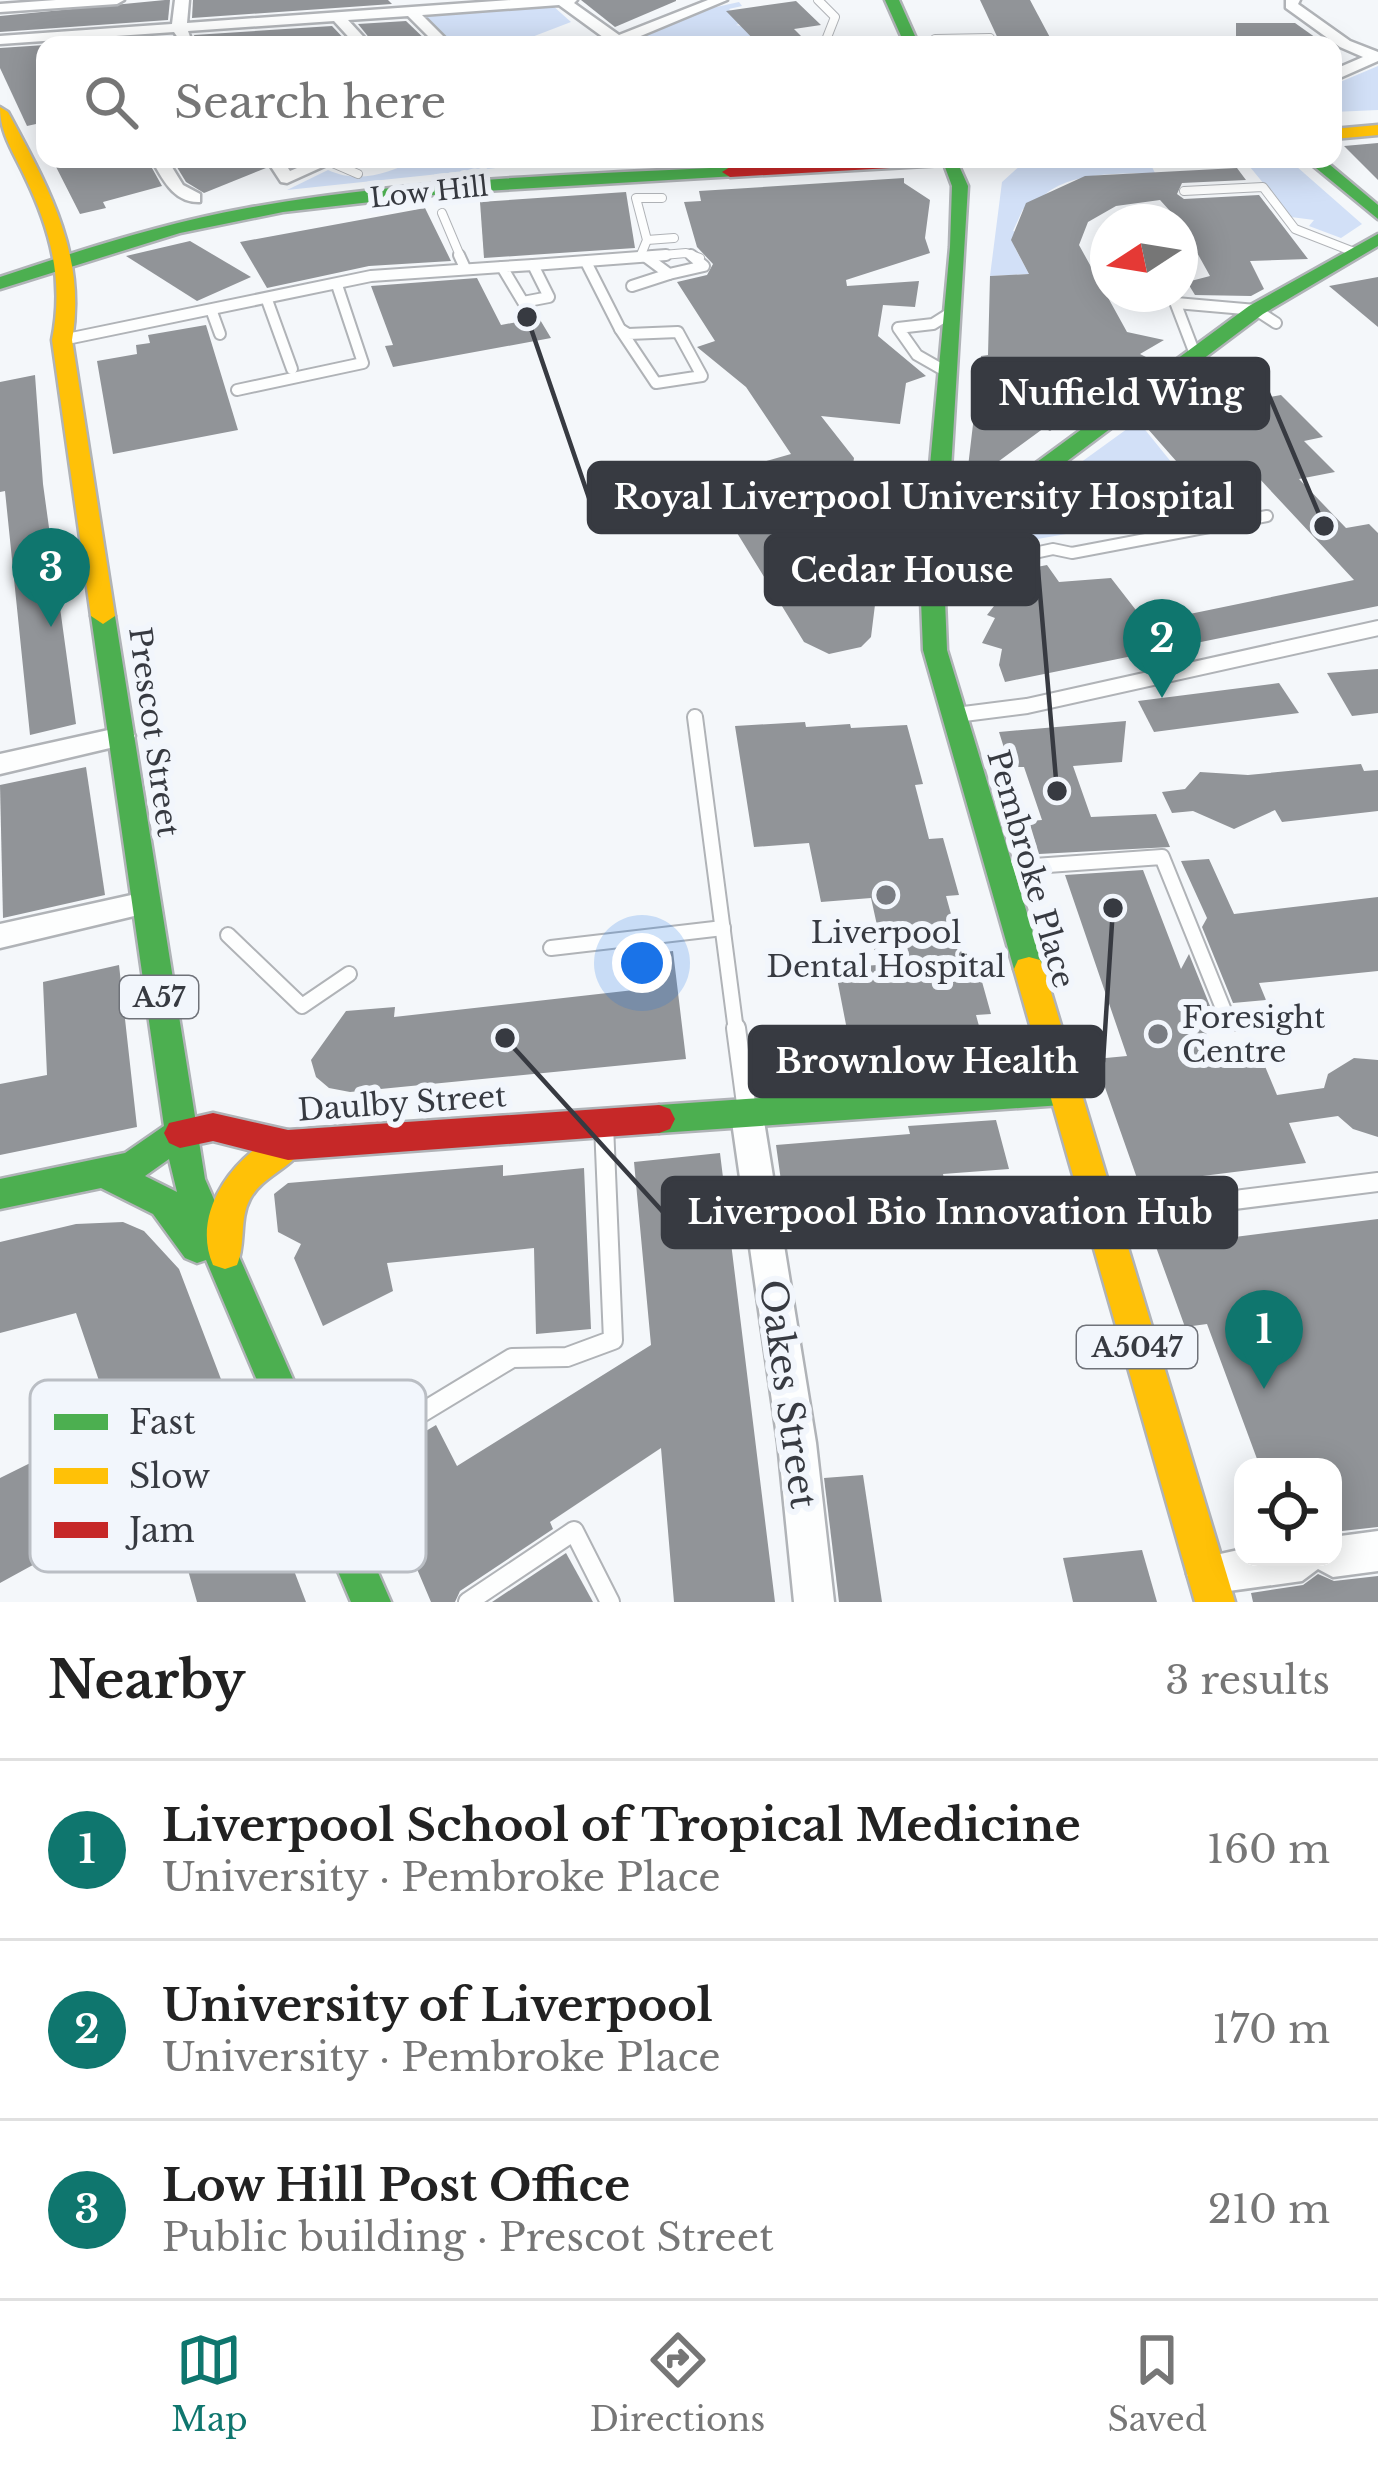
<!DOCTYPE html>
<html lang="en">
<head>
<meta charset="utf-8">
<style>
	:root { --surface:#fff; --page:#f6f6f6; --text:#222; --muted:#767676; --line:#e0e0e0; --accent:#0f766e }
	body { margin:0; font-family:"Libre Baskerville",serif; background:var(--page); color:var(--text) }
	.controls { position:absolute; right:36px; bottom:36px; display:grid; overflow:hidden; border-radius:24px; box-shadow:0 6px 30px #0003 }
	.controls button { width:108px; height:108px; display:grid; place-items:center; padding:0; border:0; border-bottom:3px solid var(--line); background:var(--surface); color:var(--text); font:60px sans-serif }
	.compass { position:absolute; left:1090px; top:204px; width:108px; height:108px; border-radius:50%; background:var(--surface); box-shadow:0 6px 30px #0003; rotate:258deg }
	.you { position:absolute; left:642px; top:963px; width:42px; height:42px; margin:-30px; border:9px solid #fff; border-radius:50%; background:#1a73e8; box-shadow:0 0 0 18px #1a73e833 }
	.badge { display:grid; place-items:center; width:78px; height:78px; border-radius:50%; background:var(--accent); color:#fff; font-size:39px; font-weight:700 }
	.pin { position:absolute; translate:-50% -99px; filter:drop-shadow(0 3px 6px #0008) }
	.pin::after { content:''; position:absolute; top:63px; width:42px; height:36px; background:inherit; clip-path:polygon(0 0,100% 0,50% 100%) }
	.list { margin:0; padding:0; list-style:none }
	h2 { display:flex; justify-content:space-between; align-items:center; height:156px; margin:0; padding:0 48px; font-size:51px }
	h2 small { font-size:39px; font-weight:400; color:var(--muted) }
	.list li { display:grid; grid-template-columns:78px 1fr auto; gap:36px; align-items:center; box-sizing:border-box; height:180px; padding:0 48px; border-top:3px solid var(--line) }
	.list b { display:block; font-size:45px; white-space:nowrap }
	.list p { margin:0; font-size:39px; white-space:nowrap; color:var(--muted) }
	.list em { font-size:39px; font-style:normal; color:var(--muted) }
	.icon { flex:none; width:66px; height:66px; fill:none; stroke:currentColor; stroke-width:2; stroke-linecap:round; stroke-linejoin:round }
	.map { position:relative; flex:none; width:1378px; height:1602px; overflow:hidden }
	.search { position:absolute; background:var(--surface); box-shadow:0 6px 30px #0003; left:36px; right:36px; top:36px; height:132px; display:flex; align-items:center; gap:30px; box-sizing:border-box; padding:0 42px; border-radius:24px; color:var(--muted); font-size:45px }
	.sheet { height:696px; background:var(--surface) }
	nav { display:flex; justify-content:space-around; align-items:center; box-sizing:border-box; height:168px; border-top:3px solid var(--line); background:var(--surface); font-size:33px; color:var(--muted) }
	nav a { display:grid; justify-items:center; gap:6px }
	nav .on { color:var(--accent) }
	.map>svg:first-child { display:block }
</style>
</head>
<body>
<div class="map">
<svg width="1378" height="1602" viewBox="0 0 1378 1602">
	<rect width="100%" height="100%" fill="#f4f7fa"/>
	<g fill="#d2e0f7">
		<polygon points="739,2 742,6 729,9 742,23 736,25 746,27 764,45 695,45 684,39 621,45 712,8"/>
		<polygon points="552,5 571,22 511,45 455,45 423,15"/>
		<polygon points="1378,66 1378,110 1333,112 1333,85"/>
		<path d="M420,159L433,161L580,159L287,190L328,170C361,185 388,172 420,159Z"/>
		<path d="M1288,159L1362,224L1341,238L1309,226L1314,220L1291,217L1250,167L1151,165L1155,173C1116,174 1055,170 1032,210L1023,209L1013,231L1021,233L1015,248L1029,274L990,276L1002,182L1022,164L1039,161Z"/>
		<polygon points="1138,421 1176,468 1059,490 1089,530 1015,543 997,523"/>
	</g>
	<g fill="#919498">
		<polygon points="165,0 170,0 168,20 0,32 0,16"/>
		<polygon points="193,0 388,0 392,4 192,18"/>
		<polygon points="581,0 676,0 676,1 615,27"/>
		<polygon points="980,0 1030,0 1054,45 1001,45"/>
		<polygon points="796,1 821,25 794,29 810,45 759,45 726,11"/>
		<polygon points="406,21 431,45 375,45 358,24"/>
		<polygon points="1236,23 1295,23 1326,45 1236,45"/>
		<polygon points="332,26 350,45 197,45 194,35"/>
		<polygon points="45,45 45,122 27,126 0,68 0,48"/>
		<polygon points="1378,143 1378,180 1344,146"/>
		<polygon points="52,159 147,159 162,186 103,202 106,208 80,214"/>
		<polygon points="172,159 262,159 266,168 204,193 186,182"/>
		<polygon points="1237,168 1246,180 1182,183 1177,194 1184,199 1259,195 1308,259 1250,261 1264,289 1251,296 1195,295 1187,282 1210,276 1180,222 1160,200 1116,206 1088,222 1079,245 1127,332 1164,340 1140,354 1152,360 1050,431 1044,428 995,464 968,467 981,356 988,355 990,276 1029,274 1011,240 1026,203 1085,176"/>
		<polygon points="904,178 904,183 930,200 925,238 930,253 846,280 847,286 919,281 915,307 883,305 878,336 926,376 906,383 900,424 821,416 854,458 852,472 891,476 871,637 861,647 829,654 804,642 707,484 728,480 724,473 791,454 746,387 697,347 715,341 677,282 707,275 713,264 697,247 684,202 701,201 699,191"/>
		<polygon points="626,192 635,248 484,258 480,202"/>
		<polygon points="425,208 451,261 369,266 267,288 240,242"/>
		<polygon points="190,241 251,277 197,301 126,256"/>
		<polygon points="1378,277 1378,327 1329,286"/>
		<polygon points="477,278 501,325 539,318 551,338 393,367 385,346 393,345 371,286"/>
		<polygon points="206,325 238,430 113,454 97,361 137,354 136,345 150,343 148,335"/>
		<polygon points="35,375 43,484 76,724 30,735 5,491 0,492 0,382"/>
		<polygon points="1281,395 1323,437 1304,441 1335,472 1299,479 1346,528 1369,524 1378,533 1378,606 1005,682 999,665 1002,649 982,643 995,618 987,615 994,606 975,598 1017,571 1047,565 1059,582 1111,578 1146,623 1354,580 1257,476 1202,486 1216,502 1091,527 1064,493 1184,470 1140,420"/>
		<polygon points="1378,669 1378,713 1352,716 1327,673"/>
		<polygon points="1279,683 1299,713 1154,732 1138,701"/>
		<polygon points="1126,721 1122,762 1073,766 1091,817 1156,814 1170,847 1039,854 1029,821 1042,820 1024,767 1010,767 999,732"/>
		<polygon points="805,722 806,727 850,724 851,728 907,725 923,784 915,785 929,839 943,838 959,895 946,896 962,954 974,953 991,1014 976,1015 988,1059 762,1077 758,1041 848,1035 835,968 877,965 874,949 882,948 871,898 821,902 809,843 754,847 735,726"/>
		<polygon points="1361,764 1364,771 1378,770 1378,811 1282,822 1275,810 1234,829 1193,811 1172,813 1162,792 1185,789 1200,772 1248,775"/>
		<polygon points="86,767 105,895 3,918 0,785"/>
		<polygon points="1209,859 1234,914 1378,897 1378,971 1259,983 1266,1000 1233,1003 1202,927 1207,918 1181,861"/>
		<polygon points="1143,870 1181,969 1189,954 1210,1006 1196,1007 1212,1048 1256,1045 1277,1095 1324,1088 1328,1074 1354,1058 1378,1060 1378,1137 1353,1129 1338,1116 1289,1123 1306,1163 1139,1184 1095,1059 1127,1056 1065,875"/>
		<polygon points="673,951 686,1059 350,1092 329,1088 316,1077 311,1060 346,1011 395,1007 394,1017 634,990 630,956"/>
		<polygon points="119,965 137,1127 0,1155 0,1084 47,1075 43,982"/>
		<polygon points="996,1120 1009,1169 943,1174 953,1221 858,1229 849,1183 782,1188 776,1145 910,1134 908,1126"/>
		<polygon points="720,1153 775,1602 674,1602 661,1448 550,1522 553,1529 460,1591 455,1602 431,1602 372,1463 436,1425 457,1466 651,1345 634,1162"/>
		<polygon points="503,1165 503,1176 584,1168 591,1329 536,1334 534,1248 387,1263 393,1291 323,1326 294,1258 301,1244 278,1232 274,1194 288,1183"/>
		<polygon points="1378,1219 1378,1527 1333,1532 1333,1467 1260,1467 1207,1324 1185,1327 1156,1247"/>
		<polygon points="123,1222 144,1231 179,1269 306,1602 197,1602 178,1535 162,1544 142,1486 108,1507 104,1526 0,1583 0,1478 113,1422 76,1313 0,1333 0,1242 76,1224"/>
		<polygon points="863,1475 882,1602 839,1602 824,1478"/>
		<polygon points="1142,1550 1157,1602 1073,1602 1063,1558"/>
		<polygon points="566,1553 593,1602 492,1602"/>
		<polygon points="1318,1574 1334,1581 1378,1576 1378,1602 1253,1602 1251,1593 1303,1585"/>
	</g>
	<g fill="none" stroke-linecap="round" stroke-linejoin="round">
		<defs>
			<g id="lane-far3">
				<polyline points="818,0 835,17 824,45"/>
				<polyline points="935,39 990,38"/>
				<polyline points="328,161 358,174"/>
				<polyline points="1184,191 1263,187 1295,229 1354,252"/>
				<polyline points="442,213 461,258"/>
				<polyline points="647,240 674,238"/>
				<polyline points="640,257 647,240 636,198 662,198"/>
				<polyline points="628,258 686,253 700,258"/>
			</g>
			<g id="lane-far2">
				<polyline points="459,255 465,268"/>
				<polyline points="646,257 669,274 704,266 691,255"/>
				<polyline points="586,262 620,329"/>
				<polyline points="533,265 666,255"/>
				<polygon points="533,265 549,297 523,302 502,267"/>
				<polyline points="632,286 669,274"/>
				<polyline points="1172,294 1195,354"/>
				<polyline points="267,300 292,369"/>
				<polyline points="1176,303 1256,310 1276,323"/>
				<polyline points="212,312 220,334"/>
				<polygon points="620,329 628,334 678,332 702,376 656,383"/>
				<polyline points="62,340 371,276 502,267"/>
				<polyline points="945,371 917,355 898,328 933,324 952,312"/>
				<polyline points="237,390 363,363 337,285"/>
				<polyline points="937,574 1053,549 1072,553 1267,516"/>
			</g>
			<g id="lane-far1">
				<polyline points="956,715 1027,706 1378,628"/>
				<polyline points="695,717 736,1031"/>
				<polyline points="1006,868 1162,857 1229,1023 1279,1018"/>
				<polyline points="228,935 302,1006 349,974"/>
				<polyline points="551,948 723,928"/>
			</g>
			<g id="lane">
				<polyline points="736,1028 747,1111"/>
				<polyline points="1115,1215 1378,1182"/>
				<polyline points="327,1470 512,1358 567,1357 613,1340 604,1125"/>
				<polyline points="468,1602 574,1531 610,1602"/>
			</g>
			<g id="street">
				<polygon points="56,0 124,0 117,4 0,12 0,4"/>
				<polygon points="175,0 189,0 187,23 511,0 577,0 574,3 619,35 708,0 727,0 619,45 599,45 607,40 559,5 422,15 452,45 437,45 408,16 348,20 371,45 356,45 334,21 188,31 193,45 183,45 174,32 0,44 0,36 172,24"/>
				<polygon points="1286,0 1300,0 1298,4 1350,41 1378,52 1378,61 1333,81 1333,70 1363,57 1340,47 1286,8"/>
				<path d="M151,159H167L183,185L200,194V202C173,203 163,179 151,159Z"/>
				<polygon points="266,159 282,159 290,171 318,159 340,159 287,183 281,182"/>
				<polygon points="122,727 131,729 135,736 131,743 0,774 0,754"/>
				<polygon points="145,892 155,895 159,903 155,911 0,948 0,924"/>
				<polygon points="747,1101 758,1105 763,1115 816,1443 834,1602 794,1602 778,1443 731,1115 736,1105"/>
				<polygon points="1378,1531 1378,1571 1333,1577 1318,1569 1302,1581 1207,1594 1193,1588 1187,1574 1193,1560 1243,1549 1243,1557 1333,1557 1333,1537"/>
			</g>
			<g id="fast">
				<polygon points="885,0 899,0 919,45 905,45"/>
				<polygon points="942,159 956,159 968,186 950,486 992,488 1014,479 1249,306 1378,234 1378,246 1263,314 1030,489 994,502 949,499 944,575 947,650 1044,969 1040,978 1029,981 1018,978 1014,969 923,650 920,575 950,247 952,186"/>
				<polygon points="1305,159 1323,159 1378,205 1378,219"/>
				<path d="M730,167L738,172L736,176L450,193L283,212L180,233L0,289V277C81,250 163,223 247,208C406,179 569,175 730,167Z"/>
				<path d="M103,608L115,616L205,1179L391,1602H351L206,1260L197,1263L185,1258L153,1214L101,1188L0,1209V1179L125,1153L164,1126L91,616ZM169,1159L177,1192L145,1176Z"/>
				<polygon points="1062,1077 1073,1081 1078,1091 1073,1101 1062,1105 659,1133 648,1129 643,1119 648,1109 659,1105"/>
			</g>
			<g id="slow">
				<path d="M0,107L8,112C47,185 87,254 72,340L115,616L103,624L91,616L52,340C64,281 51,231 25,177C14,153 0,134 0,107Z"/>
				<polygon points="1378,125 1378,135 1333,139 1333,129"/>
				<polygon points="1029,957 1040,960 1044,969 1235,1602 1195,1602 1014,969 1018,960"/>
				<path d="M288,1130L300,1135L304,1145C294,1168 263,1175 250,1199C239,1219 246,1244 237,1265L225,1269L213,1265C189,1210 239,1149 288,1130Z"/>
			</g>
			<g id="jam">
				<polygon points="873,159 969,159 961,164 730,177 722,172 730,167"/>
				<polygon points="1018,481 1029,488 986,528 934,546 923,539 970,518"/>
				<polygon points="659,1105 670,1109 675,1119 670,1129 659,1133 288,1160 213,1141 180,1148 169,1143 164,1133 169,1123 213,1113 288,1130"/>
			</g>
		</defs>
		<use href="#lane-far3" stroke="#b0b3b7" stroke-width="10"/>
		<use href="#lane-far2" stroke="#b0b3b7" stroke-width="14"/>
		<use href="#lane-far1" stroke="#b0b3b7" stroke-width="18"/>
		<use href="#lane" stroke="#b0b3b7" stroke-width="22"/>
		<use href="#street" stroke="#b0b3b7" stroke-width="5"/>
		<use href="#fast" stroke="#b0b3b7" stroke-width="5"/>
		<use href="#slow" stroke="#b0b3b7" stroke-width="5"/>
		<use href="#jam" stroke="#b0b3b7" stroke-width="5"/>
		<use href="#lane-far3" stroke="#fdfefe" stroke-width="8"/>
		<use href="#lane-far2" stroke="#fdfefe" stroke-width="10"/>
		<use href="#lane-far1" stroke="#fdfefe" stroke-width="14"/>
		<use href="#lane" stroke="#fdfefe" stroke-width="18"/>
		<use href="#street" fill="#fdfefe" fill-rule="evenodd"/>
		<use href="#fast" fill="#4caf50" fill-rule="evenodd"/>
		<use href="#slow" fill="#ffc107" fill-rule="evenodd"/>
		<use href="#jam" fill="#c62828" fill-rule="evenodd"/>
	</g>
	<g fill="#797c82" stroke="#f2f6fc" stroke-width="4.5">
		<circle cx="886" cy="895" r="12"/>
		<circle cx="1158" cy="1034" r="12"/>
	</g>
	<g text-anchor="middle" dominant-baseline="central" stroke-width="12" stroke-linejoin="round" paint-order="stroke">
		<g font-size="27" fill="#373a41" stroke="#f2f6fc">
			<text transform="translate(429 192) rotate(-6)">Low Hill</text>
		</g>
		<g fill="#f2f6fc" stroke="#6f7279" stroke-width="3">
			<rect x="120" y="976" width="78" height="42" rx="9"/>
			<rect x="1077" y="1326" width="120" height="42" rx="9"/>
		</g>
		<g font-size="27" font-weight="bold" fill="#373a41">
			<text x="159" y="997">A57</text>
			<text x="1137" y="1347">A5047</text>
		</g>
		<g font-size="30" fill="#373a41" stroke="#f2f6fc">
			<text transform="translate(154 732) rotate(82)">Prescot Street</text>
			<text transform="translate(1031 869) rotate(74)">Pembroke Place</text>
			<text transform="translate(402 1103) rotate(-4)">Daulby Street</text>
		</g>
		<g font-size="30" fill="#373a41" stroke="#f2f6fc">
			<text x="886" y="932">Liverpool<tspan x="886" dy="34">Dental Hospital</tspan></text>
			<text x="1182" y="1017" text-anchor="start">Foresight<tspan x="1182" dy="34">Centre</tspan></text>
		</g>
		<g font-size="36" fill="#373a41" stroke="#f2f6fc">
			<text transform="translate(788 1394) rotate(82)">Oakes Street</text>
		</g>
	</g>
	<rect x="30" y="1380" width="396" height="192" rx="18" fill="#f2f6fc" stroke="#babec4" stroke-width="3"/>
	<rect x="54" y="1414" width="54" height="16" fill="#4caf50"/>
	<rect x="54" y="1468" width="54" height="16" fill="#ffc107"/>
	<rect x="54" y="1522" width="54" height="16" fill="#c62828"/>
	<g font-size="33" fill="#373a41">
		<text x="129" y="1434">Fast</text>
		<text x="129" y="1488">Slow</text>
		<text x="129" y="1542">Jam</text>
	</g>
	<path fill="none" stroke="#373a41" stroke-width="4.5" d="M1324 526L1268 393M527 317L589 498M1057 791L1038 570M1113 908L1103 1062M505 1038L663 1212"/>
	<g fill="#373a41" stroke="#f2f6fc" stroke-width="4.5">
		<circle cx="1324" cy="526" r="12"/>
		<circle cx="527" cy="317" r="12"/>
		<circle cx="1057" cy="791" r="12"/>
		<circle cx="1113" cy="908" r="12"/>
		<circle cx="505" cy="1038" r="12"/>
	</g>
	<g fill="#373a41" stroke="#373a41" stroke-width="4.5">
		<rect x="973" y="359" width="295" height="69" rx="12"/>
		<rect x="589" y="463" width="670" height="69" rx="12"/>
		<rect x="766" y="535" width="272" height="69" rx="12"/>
		<rect x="750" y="1027" width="353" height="69" rx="12"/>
		<rect x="663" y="1178" width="573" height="69" rx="12"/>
	</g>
	<g font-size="33" text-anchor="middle" font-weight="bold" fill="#fff">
		<text x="1121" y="405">Nuffield Wing</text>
		<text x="924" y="509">Royal Liverpool University Hospital</text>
		<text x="902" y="582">Cedar House</text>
		<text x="927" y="1073">Brownlow Health</text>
		<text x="950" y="1224">Liverpool Bio Innovation Hub</text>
	</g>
</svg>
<div class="controls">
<button><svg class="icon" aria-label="locate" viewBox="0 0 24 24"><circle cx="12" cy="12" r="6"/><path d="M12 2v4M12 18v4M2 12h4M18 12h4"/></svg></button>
</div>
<svg class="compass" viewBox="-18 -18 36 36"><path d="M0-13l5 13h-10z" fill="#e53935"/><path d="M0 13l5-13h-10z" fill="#767676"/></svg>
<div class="you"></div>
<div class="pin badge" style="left:1264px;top:1389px">1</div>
<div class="pin badge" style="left:1162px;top:698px">2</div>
<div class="pin badge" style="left:51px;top:627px">3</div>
<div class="search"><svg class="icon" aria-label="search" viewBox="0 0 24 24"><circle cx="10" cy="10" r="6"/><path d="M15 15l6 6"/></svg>Search here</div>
</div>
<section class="sheet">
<h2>Nearby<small>3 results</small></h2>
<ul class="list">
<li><span class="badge">1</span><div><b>Liverpool School of Tropical Medicine</b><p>University · Pembroke Place</p></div><em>160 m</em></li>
<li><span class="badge">2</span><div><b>University of Liverpool</b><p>University · Pembroke Place</p></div><em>170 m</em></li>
<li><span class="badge">3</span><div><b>Low Hill Post Office</b><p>Public building · Prescot Street</p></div><em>210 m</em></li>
</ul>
</section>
<nav>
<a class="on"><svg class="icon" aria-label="map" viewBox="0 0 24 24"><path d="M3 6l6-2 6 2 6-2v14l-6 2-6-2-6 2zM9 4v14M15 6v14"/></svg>Map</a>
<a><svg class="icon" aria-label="directions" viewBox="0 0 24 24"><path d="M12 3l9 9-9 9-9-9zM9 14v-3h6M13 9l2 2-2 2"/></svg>Directions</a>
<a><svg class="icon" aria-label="saved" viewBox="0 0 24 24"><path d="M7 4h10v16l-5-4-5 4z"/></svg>Saved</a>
</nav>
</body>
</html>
